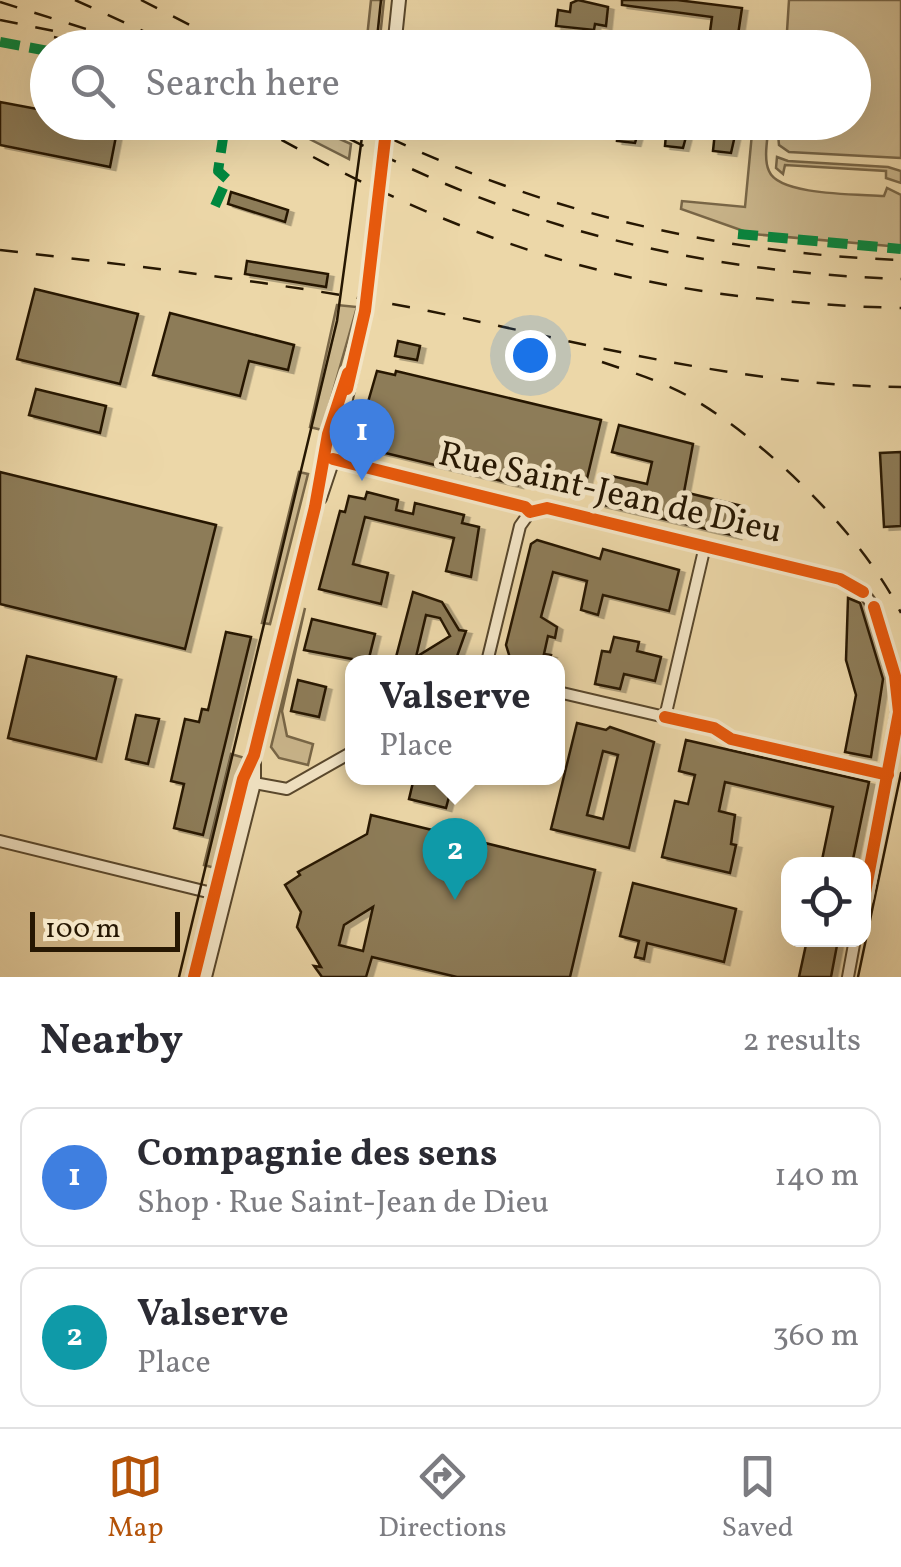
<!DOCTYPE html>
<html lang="en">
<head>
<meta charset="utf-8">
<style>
	:root { --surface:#fff; --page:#f7f7f7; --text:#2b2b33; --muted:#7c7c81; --line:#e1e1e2; --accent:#b45309 }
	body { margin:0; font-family:Vollkorn,serif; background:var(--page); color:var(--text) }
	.controls { position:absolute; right:30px; bottom:30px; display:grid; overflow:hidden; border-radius:20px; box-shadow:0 10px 40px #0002 }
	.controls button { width:90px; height:90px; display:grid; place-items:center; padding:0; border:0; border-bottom:2px solid var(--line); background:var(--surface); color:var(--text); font:50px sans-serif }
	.scale { position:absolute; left:30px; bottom:25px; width:150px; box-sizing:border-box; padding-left:10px; border:5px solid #261702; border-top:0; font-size:28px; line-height:35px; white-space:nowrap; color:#261702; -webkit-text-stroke:8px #f3e5c6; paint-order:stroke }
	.you { position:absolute; left:530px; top:355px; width:35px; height:35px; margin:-25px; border:8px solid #fff; border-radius:50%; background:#1a73e8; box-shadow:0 0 0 15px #1a73e833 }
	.badge { display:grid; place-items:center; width:65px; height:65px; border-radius:50%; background:var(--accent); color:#fff; font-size:32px; font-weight:700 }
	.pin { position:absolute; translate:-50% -82px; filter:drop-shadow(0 2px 5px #0008) }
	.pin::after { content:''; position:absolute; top:52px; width:35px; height:30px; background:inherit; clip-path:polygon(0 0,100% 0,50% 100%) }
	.popup { position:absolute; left:345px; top:655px; width:220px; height:130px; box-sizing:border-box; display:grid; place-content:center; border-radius:20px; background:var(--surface); filter:drop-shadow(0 2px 8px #0005); font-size:32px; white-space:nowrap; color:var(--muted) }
	.popup b { font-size:38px; color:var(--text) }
	.popup::after { content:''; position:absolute; left:50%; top:100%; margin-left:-20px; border:20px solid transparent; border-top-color:var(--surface) }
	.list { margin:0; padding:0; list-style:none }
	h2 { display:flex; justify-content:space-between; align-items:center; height:130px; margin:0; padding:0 40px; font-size:42px }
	h2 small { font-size:32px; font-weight:400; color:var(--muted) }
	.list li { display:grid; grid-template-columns:65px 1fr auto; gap:30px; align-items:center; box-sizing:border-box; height:140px; margin:0 20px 20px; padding:0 20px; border:2px solid var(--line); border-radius:20px }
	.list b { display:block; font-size:38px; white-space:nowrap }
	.list p { margin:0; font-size:32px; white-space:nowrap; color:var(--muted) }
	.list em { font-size:32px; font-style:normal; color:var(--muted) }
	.icon { flex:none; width:55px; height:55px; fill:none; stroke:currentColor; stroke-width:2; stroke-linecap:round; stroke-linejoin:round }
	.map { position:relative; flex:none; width:901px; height:977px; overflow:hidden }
	.search { position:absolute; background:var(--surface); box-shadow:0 10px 40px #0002; left:30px; right:30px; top:30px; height:110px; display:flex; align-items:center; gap:25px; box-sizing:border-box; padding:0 35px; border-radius:55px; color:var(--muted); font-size:38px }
	.sheet { height:450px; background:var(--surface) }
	nav { display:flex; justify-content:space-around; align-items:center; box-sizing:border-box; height:140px; border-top:2px solid var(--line); background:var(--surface); font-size:28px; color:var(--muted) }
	nav a { display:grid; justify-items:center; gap:5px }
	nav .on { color:var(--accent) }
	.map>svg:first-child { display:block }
</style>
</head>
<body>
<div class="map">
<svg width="901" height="977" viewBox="0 0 901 977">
	<defs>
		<filter id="shadow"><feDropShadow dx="5.5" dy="3" stdDeviation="0" flood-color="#0004"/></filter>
	</defs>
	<rect width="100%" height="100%" fill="#ecd7a8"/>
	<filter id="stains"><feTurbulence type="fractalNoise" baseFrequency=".002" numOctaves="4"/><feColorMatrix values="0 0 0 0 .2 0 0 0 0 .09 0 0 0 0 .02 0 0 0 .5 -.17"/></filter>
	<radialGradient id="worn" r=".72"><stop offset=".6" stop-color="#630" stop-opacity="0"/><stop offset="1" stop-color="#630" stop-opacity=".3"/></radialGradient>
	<g fill="#cab68c" stroke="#786647" stroke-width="2.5">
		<polygon points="371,0 384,0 379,47 366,47"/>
		<polygon points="789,0 901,0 901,158 789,152 779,145 777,123 854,122 854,48 786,47"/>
		<polygon points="288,123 304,123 351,144 349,159 286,127"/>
		<path d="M753,123H769C768,137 763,158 769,171C779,196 859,194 884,196L887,188L901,195V247L752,234L681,209L682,201L745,207Z"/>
		<polygon points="777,157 788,161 888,167 901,171 901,183 886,178 886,171 785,165 783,174 776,168"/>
		<polygon points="337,305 357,307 322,430 310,427"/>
		<polygon points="299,472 308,474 270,624 262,623"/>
		<polygon points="305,608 282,711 287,736 313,744 308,765 279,758 271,747"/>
		<polygon points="231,754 245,758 215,868 204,865"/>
	</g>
	<g fill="#8d7b58" stroke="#261702" stroke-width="2.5" fill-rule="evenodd" filter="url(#shadow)">
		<polygon points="578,0 608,7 606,26 595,24 594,30 556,26 558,10 570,12 571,3"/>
		<polygon points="622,0 677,0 742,8 738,35 710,32 712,17 622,5"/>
		<polygon points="0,102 48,111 48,122 118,126 110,167 0,145"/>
		<polygon points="619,122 641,122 635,143 617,141"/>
		<polygon points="667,122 690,122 683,148 665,146"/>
		<polygon points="716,122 738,122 731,153 713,151"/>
		<polygon points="231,192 288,210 285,222 228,204"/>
		<polygon points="247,261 328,274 326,287 245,274"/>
		<polygon points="35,289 138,314 120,384 17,359"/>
		<polygon points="170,313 294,345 288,370 249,361 240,396 153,375"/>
		<polygon points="398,341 420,346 417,360 395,356"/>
		<polygon points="521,345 542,350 538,368 517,364"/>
		<polygon points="377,371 395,375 396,371 601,420 585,487 522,472 518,485 377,451 384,421 364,416"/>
		<polygon points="36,389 106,406 100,433 29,415"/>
		<polygon points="619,425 693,444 684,492 742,506 736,536 600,504 607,475 647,484 652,462 612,452"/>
		<polygon points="901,452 901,526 884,527 880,453"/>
		<polygon points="0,472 216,525 185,649 0,604"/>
		<polygon points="367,492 398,500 396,510 413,514 415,503 464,515 462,523 479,527 471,577 446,571 454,538 365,517 353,564 388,573 381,604 319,589 340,511 345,512 349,496 365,499"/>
		<polygon points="537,540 600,559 603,549 679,570 669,611 603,595 598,615 581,610 587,581 553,572 541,617 557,627 555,638 548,636 544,654 551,655 549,662 510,658 506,645 531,544"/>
		<path d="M413,592L442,602L459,630L466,631L455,662H404L401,658L395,661ZM426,615L440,618L450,636L416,657Z"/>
		<polygon points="848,598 860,603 883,679 871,757 845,752 856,695 846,660"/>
		<polygon points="312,619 375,634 368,662 304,650"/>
		<polygon points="226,632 251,637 203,835 174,828 184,784 171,781 185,719 199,722 202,709 208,710"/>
		<polygon points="614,637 639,642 637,651 661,657 655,681 624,674 620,689 595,684 602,651 610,652"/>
		<polygon points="27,656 116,677 96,759 8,738"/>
		<polygon points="298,680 326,687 319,717 291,711"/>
		<polygon points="136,715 159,719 148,764 126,759"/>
		<path d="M577,723L606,730L610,727L654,742L629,848L551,829ZM603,751L618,755L603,819L587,815Z"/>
		<polygon points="686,740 869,782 852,864 822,860 833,807 725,782 719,811 735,815 731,844 736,845 730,873 662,857 675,801 688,804 695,775 679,771"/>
		<polygon points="414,778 454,778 446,808 409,799"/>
		<path d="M371,815L595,870L570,977H457L372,957L366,977H322L314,966L321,967L297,927L301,912L285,885L300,875L298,872L367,834ZM373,907L363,951L339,945L344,925Z"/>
		<polygon points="633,883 736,909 724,962 647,943 644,959 635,957 639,941 620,936"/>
		<polygon points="807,940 838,940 831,977 799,977"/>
	</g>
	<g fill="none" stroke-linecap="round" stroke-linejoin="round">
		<defs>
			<g id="minor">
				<polyline points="329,457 525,507 530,512 547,508 840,579 863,592 874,607 899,700 864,898"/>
				<polyline points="487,662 520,526 530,512"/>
				<polyline points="558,692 665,717 705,546"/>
				<polyline points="665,717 714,728 731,739 888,775"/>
				<polyline points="254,783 287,789 352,752"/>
				<polyline points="0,841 220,895"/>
				<polyline points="848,977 855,939"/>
			</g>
			<g id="tertiary">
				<polyline points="394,48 399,0"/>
				<polyline points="320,498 333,459 365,311 387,122"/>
				<polyline points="194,977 243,779 254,755 315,507 328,434 348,373"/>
				<polyline points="205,977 254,783 254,763"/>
			</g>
		</defs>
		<use href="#minor" stroke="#58472c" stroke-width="14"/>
		<use href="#tertiary" stroke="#58472c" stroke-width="16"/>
		<use href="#minor" stroke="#f3e5c6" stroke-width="10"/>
		<use href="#tertiary" stroke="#f3e5c6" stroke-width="12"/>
		<g stroke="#261702" stroke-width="2.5">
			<polyline points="376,48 381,0"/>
			<polyline points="179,977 337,321 364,122"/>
			<polyline points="858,977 901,773"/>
		</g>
		<g stroke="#261702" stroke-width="2.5" stroke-dasharray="18 18" stroke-linecap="butt">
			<polyline points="75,0 180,48"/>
			<polyline points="141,0 235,48"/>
			<polyline points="0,2 147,48"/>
			<polyline points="0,20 69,34"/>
			<polyline points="54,37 98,48"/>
			<path d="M250,122C472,250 645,301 901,308"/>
			<path d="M315,122C366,147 416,173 468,193C606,248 753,274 901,279"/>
			<path d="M357,122C528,209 710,253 901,260"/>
			<path d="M0,250C144,267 287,283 429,311C589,344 736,385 901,387"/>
			<path d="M602,362C631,372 661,381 688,396C764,439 862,534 901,613"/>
		</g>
		<g stroke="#00873e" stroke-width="10" stroke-dasharray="20 10" stroke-linecap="butt">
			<polyline points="0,42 48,51"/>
			<polyline points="215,206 227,179 218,171 225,125 220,122"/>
			<polyline points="738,234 901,249"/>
		</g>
		<defs>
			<g id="cycleway">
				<polyline points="347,389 365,311 387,122"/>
				<polyline points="333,459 525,507 530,512 547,508 840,579 863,592"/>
				<polyline points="665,717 714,728 731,739 888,775"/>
				<polyline points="864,898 899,712 895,676 874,607"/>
				<polyline points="194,977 243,779 254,755 315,507 328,434 348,373"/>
			</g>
		</defs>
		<use href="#cycleway" stroke="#f3e5c6" stroke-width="19"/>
		<use href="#cycleway" stroke="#e8590c" stroke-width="12"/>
	</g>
	<g text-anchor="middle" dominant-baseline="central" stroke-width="10" stroke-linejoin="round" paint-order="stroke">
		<g font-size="35" fill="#261702" stroke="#f3e5c6">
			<text transform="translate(610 494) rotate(13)">Rue Saint-Jean de Dieu</text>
		</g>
	</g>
	<rect width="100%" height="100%" filter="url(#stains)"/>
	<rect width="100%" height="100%" fill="url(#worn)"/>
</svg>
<div class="controls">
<button><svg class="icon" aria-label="locate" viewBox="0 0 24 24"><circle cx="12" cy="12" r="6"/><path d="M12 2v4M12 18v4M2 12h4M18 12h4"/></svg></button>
</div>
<div class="scale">100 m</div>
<div class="you"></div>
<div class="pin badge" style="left:362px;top:481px;background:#3f7fe0">1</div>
<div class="pin badge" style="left:455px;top:900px;background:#0f9aa8">2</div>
<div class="popup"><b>Valserve</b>Place</div>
<div class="search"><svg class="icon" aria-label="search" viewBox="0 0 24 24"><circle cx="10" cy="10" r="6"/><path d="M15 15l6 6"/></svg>Search here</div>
</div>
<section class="sheet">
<h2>Nearby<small>2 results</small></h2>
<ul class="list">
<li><span class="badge" style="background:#3f7fe0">1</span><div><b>Compagnie des sens</b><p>Shop · Rue Saint-Jean de Dieu</p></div><em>140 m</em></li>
<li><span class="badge" style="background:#0f9aa8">2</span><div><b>Valserve</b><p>Place</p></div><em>360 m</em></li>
</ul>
</section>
<nav>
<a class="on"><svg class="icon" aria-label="map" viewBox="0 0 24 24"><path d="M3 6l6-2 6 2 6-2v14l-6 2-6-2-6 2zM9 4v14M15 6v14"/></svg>Map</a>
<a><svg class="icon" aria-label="directions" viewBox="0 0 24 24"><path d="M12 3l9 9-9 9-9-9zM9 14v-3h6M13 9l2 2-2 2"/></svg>Directions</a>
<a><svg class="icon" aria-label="saved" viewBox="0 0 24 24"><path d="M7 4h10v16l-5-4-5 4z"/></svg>Saved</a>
</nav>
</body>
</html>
